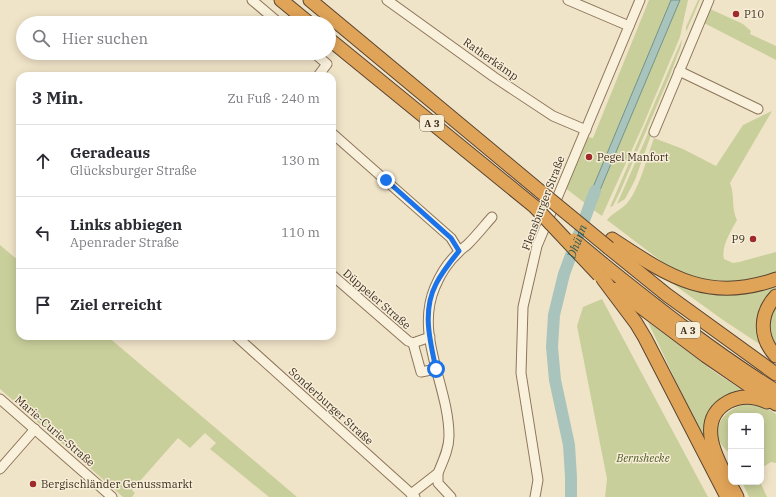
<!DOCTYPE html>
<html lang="de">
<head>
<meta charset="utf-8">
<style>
	:root { --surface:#fff; --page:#f2f2f3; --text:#2b2b33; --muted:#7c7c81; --line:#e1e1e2 }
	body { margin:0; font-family:"IBM Plex Serif",serif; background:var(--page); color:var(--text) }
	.controls { position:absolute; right:12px; bottom:12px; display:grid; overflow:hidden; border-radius:8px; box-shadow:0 2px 10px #0003 }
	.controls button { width:36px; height:36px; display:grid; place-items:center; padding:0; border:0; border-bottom:1px solid var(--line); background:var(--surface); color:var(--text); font:20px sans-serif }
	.stop { position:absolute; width:12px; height:12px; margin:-9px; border:3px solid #1a73e8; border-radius:50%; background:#fff }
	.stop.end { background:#1a73e8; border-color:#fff; box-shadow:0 1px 4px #0008 }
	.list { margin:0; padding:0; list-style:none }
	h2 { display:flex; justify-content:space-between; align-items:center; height:52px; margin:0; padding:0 16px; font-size:17px }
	h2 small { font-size:13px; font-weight:400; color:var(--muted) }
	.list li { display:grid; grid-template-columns:26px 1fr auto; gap:12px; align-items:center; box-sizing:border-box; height:72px; padding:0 16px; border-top:1px solid var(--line) }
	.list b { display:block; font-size:15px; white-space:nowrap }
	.list p { margin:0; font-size:13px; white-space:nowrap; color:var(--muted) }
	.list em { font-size:13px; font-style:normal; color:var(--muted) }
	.icon { flex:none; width:22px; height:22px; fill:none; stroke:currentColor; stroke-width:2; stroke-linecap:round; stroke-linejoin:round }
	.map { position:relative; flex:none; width:776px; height:497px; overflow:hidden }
	.search { position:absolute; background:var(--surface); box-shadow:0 2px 10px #0003; left:16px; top:16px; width:320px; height:44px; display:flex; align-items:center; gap:10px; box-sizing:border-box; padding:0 14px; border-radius:22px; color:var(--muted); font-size:15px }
	.panel { position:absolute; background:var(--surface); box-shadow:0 2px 10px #0003; left:16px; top:72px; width:320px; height:268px; border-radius:12px }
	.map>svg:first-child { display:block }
</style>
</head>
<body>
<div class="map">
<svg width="776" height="497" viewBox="0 0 776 497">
	<rect width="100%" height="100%" fill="#f0e4c8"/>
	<g fill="#c9cf9b">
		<polygon points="649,0 671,0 586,204 564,187 582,146 584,147 588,137 593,138"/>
		<polygon points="680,0 688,0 680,37 644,123 602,216 592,209"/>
		<polygon points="698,0 700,0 686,32 686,27"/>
		<polygon points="703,0 705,0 656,121 635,180 625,199 617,204 646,138"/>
		<polygon points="708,8 743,24 751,31 750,34 776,46 776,60 702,22"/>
		<polygon points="682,39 681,46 670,75 619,194 613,206 610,207"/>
		<path d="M772,111L730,183C735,195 731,208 737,220C731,231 721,246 724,259L733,263L739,262L776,252V273L762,278L735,283L700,281L669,267L607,220C613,212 622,210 628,202C640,187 647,157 654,138L683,149L716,166L743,125Z"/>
		<polygon points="0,245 20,262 20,336 107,336 297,497 269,497 210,449 216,443 205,433 190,448 178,438 132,490 135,493 132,497 123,497 0,389"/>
		<path d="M669,281L776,285C776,296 762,305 758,316L760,319L764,347L723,320Z"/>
		<polygon points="602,299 708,497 605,497 607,479 577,326 583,307"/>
		<polygon points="776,302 776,351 767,322"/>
		<polygon points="648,322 716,373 747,393 719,401 707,416 704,441"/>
		<path d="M745,404L767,408L776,414V463L771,462L763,467L761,470V416H731V453L730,454C725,449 720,444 718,438C714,421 730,408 745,404Z"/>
		<polygon points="742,482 760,482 767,497 749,497"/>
	</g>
	<polygon fill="#a9c4bc" stroke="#6f938a" points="671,0 680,0 592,209 586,204"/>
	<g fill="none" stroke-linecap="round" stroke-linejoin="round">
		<path stroke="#a9c4bc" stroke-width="12" id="s1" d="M571,497V477L569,445L555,380L552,347L554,315L564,274L595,191"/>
		<defs>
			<g id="minor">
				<polyline points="252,0 279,23"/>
				<polyline points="387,0 494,77 553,116 586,130"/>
				<polyline points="568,0 629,26"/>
				<polyline points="314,53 327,64 318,76"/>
				<polyline points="679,71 758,109"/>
				<polyline points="654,132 709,0"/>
				<polyline points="332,133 451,238 459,251"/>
				<polyline points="332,275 408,341 413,343 430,337"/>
				<polyline points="236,336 415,497"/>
				<polyline points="413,343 421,372 436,369"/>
				<polyline points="0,399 112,497"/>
				<polyline points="0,469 35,429"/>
				<path d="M438,473C443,461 449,449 449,436C449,386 414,336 435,287C440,275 449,261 459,252C461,249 465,247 468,244C477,235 484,226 492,217"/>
				<polyline points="411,494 438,473 438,483 451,497"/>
				<polyline points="535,497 538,480 521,373 523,307 537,246 640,0"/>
			</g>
			<g id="highway">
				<polyline points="281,0 309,23"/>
				<polyline points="310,0 541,192"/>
				<polyline points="329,39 535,207"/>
				<path d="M612,239C667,275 707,304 776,279"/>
				<polyline points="609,248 667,295 776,374"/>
				<path d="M603,264C659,309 715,353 776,391"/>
				<polyline points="603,279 636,323 645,338 727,497"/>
				<polyline points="617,289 706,356 776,404"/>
				<path d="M776,296C759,314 759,338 776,356"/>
				<path d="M737,497C724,471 690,423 728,402C741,395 754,396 767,402"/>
			</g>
		</defs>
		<use href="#minor" stroke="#8d765c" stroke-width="11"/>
		<use href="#highway" stroke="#5b4430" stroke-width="15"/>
		<use href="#minor" stroke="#faf1dc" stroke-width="9"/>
		<use href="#highway" stroke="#e0a458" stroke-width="13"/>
		<defs>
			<g id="highway-bridge">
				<polyline points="541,192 609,248"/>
				<polyline points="535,207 599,275"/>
				<polyline points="574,240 603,264"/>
			</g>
		</defs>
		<use href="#highway-bridge" stroke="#5b4430" stroke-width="15" stroke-linecap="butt"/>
		<use href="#highway-bridge" stroke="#e0a458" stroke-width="13"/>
	</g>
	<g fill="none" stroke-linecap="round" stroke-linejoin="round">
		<path stroke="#1a73e8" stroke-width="5" d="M386,180L451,238L459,251C450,262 442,272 436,284C422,311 430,341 436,369"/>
	</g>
	<g fill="#9e2a2b" stroke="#f7eed8" stroke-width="1.5">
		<circle cx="736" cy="14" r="4"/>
		<circle cx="589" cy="157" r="4"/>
		<circle cx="753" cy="239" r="4"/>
		<circle cx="33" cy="484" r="4"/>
	</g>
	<g text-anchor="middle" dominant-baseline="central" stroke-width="3" stroke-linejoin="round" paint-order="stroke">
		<g fill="#f7eed8" stroke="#756857" stroke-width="1">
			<rect x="420" y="115" width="24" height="16" rx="3"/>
			<rect x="676" y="322" width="24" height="16" rx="3"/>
		</g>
		<g font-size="10" font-weight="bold" fill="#3d2e20">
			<text x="432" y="123">A 3</text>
			<text x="688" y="330">A 3</text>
		</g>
		<g font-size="11" fill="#3d2e20" stroke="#f7eed8" text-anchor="start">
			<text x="744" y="14">P10</text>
			<text x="597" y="157">Pegel Manfort</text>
			<text x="745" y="239" text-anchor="end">P9</text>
			<text x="41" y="484">Bergischländer Genussmarkt</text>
		</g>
		<g font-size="11" fill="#3d2e20" stroke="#f7eed8">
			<text transform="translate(491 59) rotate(35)">Ratherkämp</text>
			<text transform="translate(543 203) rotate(-69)">Flensburger Straße</text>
			<text transform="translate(377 299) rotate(41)">Düppeler Straße</text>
			<text transform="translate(331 406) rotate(42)">Sonderburger Straße</text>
			<text transform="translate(55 431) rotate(41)">Marie-Curie-Straße</text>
		</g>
		<g font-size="11" font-style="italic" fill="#4d5a26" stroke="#f7eed8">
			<text x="643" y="458">Bernshecke</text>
		</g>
		<g font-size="12" font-style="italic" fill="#2f5d5a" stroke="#f7eed8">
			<text stroke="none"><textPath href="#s1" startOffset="261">Dhünn</textPath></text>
		</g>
	</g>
</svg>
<div class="controls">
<button>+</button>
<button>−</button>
</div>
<div class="stop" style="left:436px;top:369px"></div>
<div class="stop end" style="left:386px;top:180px"></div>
<div class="search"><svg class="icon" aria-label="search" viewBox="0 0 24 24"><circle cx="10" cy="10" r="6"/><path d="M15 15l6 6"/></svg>Hier suchen</div>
<section class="panel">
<h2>3 Min.<small>Zu Fuß · 240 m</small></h2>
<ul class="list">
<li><svg class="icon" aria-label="ahead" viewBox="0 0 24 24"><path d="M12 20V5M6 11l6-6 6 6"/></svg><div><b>Geradeaus</b><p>Glücksburger Straße</p></div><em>130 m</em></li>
<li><svg class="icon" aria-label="left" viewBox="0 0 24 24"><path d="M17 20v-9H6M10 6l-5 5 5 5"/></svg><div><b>Links abbiegen</b><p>Apenrader Straße</p></div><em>110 m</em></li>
<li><svg class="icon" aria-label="arrive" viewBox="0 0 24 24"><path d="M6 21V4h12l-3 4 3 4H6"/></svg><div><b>Ziel erreicht</b></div></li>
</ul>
</section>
</div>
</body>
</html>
